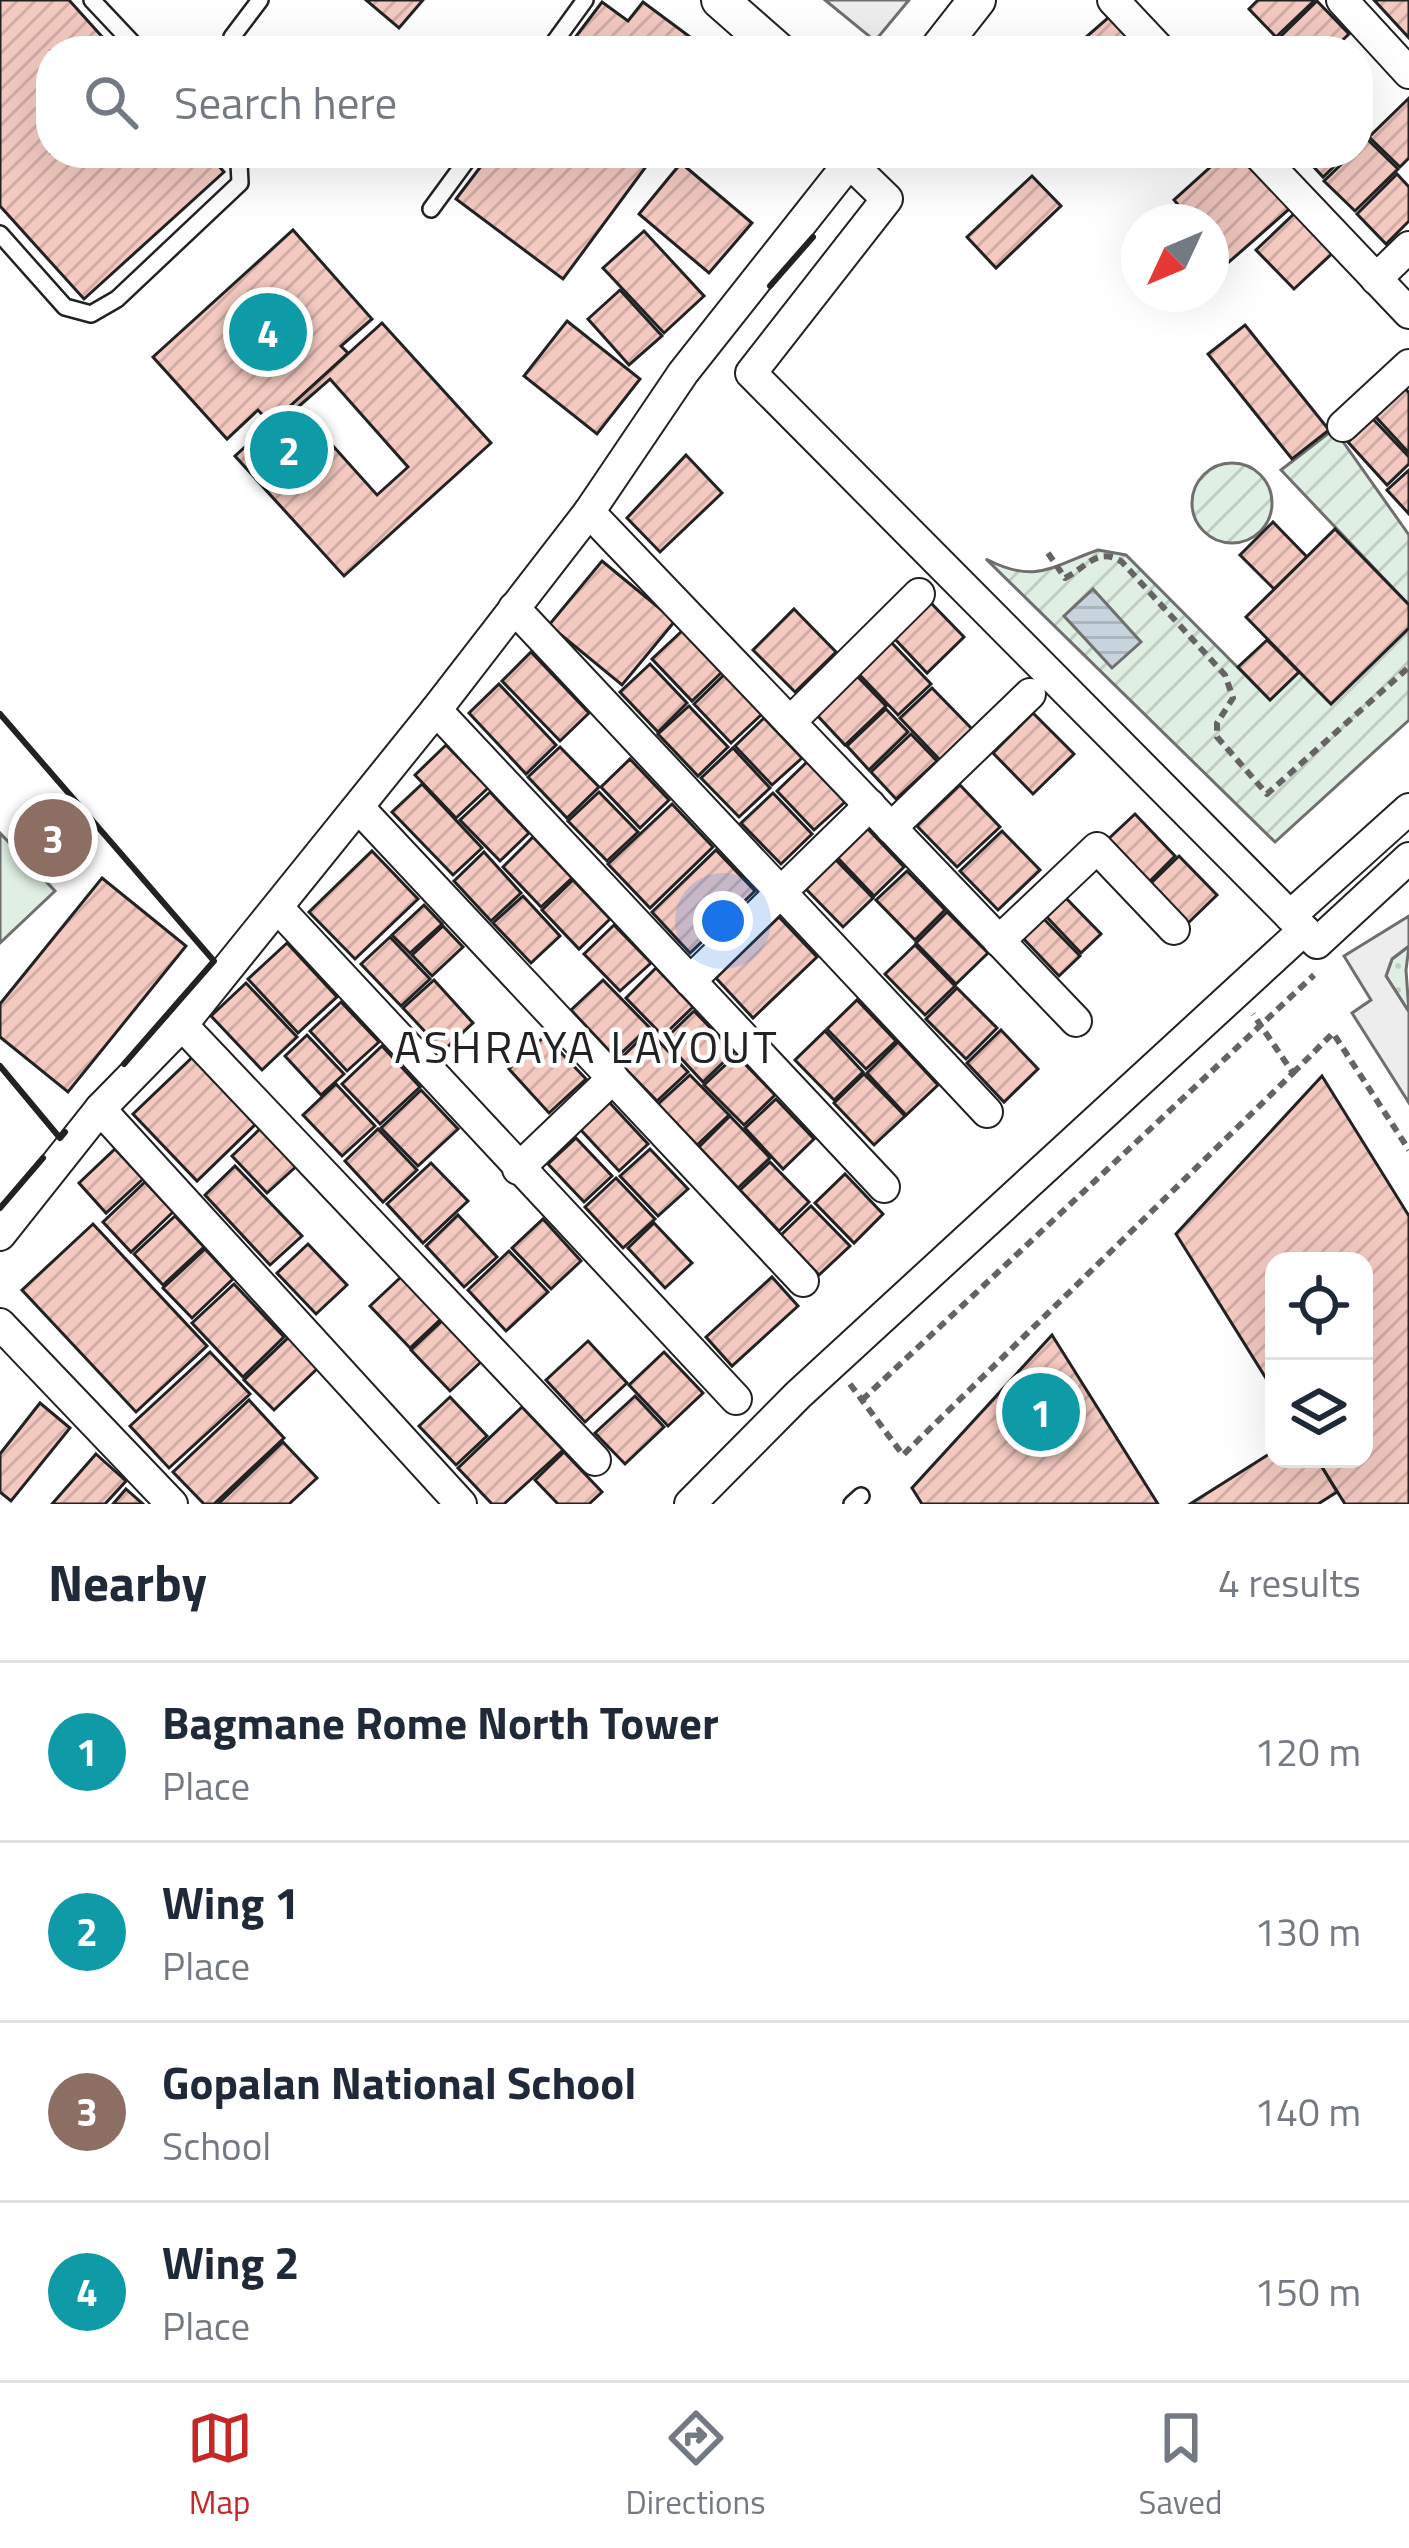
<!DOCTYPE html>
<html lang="en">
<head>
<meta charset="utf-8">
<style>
	:root { --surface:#fff; --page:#f6f6f7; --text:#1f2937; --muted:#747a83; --line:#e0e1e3; --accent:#c62828 }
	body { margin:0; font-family:"Titillium Web",sans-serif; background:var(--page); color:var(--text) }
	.controls { position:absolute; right:36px; bottom:36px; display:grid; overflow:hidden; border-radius:24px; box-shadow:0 12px 48px #0002 }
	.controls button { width:108px; height:108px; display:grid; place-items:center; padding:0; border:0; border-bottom:3px solid var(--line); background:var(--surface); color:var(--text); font:60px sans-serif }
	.compass { position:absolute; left:1121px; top:204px; width:108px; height:108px; border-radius:50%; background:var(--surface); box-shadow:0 12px 48px #0002; rotate:226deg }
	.you { position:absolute; left:723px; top:921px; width:42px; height:42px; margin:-30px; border:9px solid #fff; border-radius:50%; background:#1a73e8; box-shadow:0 0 0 18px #1a73e833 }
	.badge { display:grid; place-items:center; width:78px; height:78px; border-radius:50%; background:var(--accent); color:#fff; font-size:39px; font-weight:700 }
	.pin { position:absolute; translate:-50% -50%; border:6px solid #fff; box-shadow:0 3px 12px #0006 }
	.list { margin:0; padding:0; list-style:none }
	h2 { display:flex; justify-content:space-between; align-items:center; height:156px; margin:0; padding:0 48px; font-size:51px }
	h2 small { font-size:39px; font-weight:400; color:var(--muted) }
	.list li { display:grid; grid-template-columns:78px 1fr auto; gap:36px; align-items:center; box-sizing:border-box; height:180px; padding:0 48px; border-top:3px solid var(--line) }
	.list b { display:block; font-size:45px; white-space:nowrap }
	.list p { margin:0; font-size:39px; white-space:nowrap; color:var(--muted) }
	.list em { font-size:39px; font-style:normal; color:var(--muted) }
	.icon { flex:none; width:66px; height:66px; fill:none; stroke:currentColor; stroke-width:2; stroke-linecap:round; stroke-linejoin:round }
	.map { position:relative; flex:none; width:1409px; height:1504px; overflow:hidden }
	.search { position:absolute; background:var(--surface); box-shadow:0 12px 48px #0002; left:36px; right:36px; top:36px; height:132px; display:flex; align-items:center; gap:30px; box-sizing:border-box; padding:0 42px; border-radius:48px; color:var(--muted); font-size:45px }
	.sheet { height:876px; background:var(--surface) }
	nav { display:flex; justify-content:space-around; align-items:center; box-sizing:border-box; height:168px; border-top:3px solid var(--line); background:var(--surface); font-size:33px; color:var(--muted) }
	nav a { display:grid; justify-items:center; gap:6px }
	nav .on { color:var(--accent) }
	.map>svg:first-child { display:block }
</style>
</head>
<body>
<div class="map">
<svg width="1409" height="1504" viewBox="0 0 1409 1504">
	<defs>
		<pattern id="grass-dots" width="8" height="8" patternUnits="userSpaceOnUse" patternTransform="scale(3)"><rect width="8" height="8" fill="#e0efe3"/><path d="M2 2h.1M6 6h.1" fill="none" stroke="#c0cdc2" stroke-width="1.8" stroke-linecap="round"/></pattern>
		<pattern id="garden-furrows" width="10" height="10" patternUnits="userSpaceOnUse" patternTransform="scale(3)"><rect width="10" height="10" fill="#e0efe3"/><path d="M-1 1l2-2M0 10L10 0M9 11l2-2" fill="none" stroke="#c0cdc2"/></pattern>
		<pattern id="water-rules" width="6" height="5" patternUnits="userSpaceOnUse" patternTransform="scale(3)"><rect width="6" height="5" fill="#c7d3dd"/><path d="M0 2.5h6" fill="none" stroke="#abb5bd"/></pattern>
		<pattern id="building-hatch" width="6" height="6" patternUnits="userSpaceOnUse" patternTransform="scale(3)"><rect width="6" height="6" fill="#f3c9c0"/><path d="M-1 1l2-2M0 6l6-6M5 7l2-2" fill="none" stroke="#d0aca5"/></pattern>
	</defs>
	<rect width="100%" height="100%" fill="#fff"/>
	<polygon fill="url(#grass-dots)" stroke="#6f6f6f" stroke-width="3" points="1409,946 1406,970 1409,1012 1386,976 1392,959"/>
	<g fill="url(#garden-furrows)" stroke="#6f6f6f" stroke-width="3">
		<polygon points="1334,429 1409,535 1409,605 1281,470"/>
		<circle cx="1232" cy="503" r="40"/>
		<path d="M1098,550L1126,555L1270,700L1299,672L1331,704L1409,628V720L1275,842L986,559C1036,585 1052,566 1098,550Z"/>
	</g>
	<polygon fill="#e0efe3" stroke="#6f6f6f" stroke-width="3" points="0,833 55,891 0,943"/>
	<g fill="#ededed" stroke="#6f6f6f" stroke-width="3">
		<polygon points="825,0 909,0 875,41"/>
		<polygon points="1409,916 1409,946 1392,959 1386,976 1409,1012 1409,1103 1352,1013 1371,1000 1344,956"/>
	</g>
	<polygon fill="url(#water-rules)" stroke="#6f6f6f" stroke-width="3" points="1093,589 1141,642 1112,668 1064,616"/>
	<g fill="url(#building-hatch)" stroke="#222" stroke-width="3" fill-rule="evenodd">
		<polygon points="0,0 69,0 115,51 51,51 51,153 207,153 224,172 84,299 0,206"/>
		<polygon points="366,0 423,0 399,28"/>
		<polygon points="1258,0 1313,0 1314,1 1276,37 1249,9"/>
		<polygon points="1374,0 1409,0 1409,38"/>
		<polygon points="1317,1 1349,34 1331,51 1289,51 1278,39"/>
		<polygon points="602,2 628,21 643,2 709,51 557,51 565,40 571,43"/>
		<polygon points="1117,10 1143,40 1131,51 1070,51"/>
		<polygon points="1409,98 1409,158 1400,167 1369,137"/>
		<polygon points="1367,139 1398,169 1355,211 1324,181 1353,153 1358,153"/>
		<polygon points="491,153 656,153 563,279 456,199"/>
		<polygon points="1226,153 1249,153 1295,204 1229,262 1211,242 1211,222 1193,222 1174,200"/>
		<polygon points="1301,153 1348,153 1323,177"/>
		<polygon points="681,163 752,223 709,273 639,214"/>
		<polygon points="1397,174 1409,187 1409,221 1386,244 1357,214"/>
		<polygon points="1032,176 1061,206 996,268 967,237"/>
		<polygon points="1299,209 1337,249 1294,289 1256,250"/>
		<polygon points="293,230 372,319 341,346 348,353 271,424 258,410 227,439 153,357"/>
		<polygon points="644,231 704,296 664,333 603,268"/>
		<polygon points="620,290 662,336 629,365 588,319"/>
		<polygon points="567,321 640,379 597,434 524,376"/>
		<path d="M382,323L491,443L344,576L235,456ZM330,379L408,467L377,495L298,407Z"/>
		<polygon points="1245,325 1329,430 1292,459 1208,354"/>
		<polygon points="1405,388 1409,393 1409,453 1375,416"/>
		<polygon points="1373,419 1409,457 1409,464 1387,485 1348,442"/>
		<polygon points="686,455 722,493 660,552 627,518"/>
		<polygon points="1409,470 1409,514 1387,490"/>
		<polygon points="1273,522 1307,557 1274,589 1240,555"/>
		<polygon points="1335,529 1409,605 1409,628 1331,704 1246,617"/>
		<polygon points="602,561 675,621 622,685 549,625"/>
		<polygon points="930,602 964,637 927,673 893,637"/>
		<polygon points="794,609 836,652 795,692 753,650"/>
		<polygon points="683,630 722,672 692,701 652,659"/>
		<polygon points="1267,640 1299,672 1270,700 1238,667"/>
		<polygon points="890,641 931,684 898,715 857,672"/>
		<polygon points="531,652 589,713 560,741 502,681"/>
		<polygon points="650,664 687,703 658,732 620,692"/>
		<polygon points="725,674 762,714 731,743 694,704"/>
		<polygon points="856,675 886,706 845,745 815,713"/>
		<polygon points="499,684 556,745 526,774 469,713"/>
		<polygon points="932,688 972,729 940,760 900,718"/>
		<polygon points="689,706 728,747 698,776 658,734"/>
		<polygon points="886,709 908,732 869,770 847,746"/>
		<polygon points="1033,713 1074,754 1033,794 993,753"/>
		<polygon points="764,718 802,758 772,785 735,746"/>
		<polygon points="911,734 937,761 896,799 871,772"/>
		<polygon points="446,745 488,788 456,818 415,775"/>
		<polygon points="560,747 599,787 567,818 528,777"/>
		<polygon points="733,748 770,788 739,817 701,778"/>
		<polygon points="630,759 669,800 640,828 601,787"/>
		<polygon points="807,762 845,802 814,830 777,791"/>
		<polygon points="422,784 482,848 453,875 392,812"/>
		<polygon points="960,785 1000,827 957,867 917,826"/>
		<polygon points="490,792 529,833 500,861 460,820"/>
		<polygon points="599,792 638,832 607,861 568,821"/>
		<polygon points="773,793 812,834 781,864 741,823"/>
		<polygon points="672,804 713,847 650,908 608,864"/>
		<polygon points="1135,814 1175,856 1145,886 1104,843"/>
		<polygon points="866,827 904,867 874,896 836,856"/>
		<polygon points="1002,831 1040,870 998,910 960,871"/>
		<polygon points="533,837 572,878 541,907 503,867"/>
		<polygon points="716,850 755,891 690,953 652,912"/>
		<polygon points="372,851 418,899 355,959 309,912"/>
		<polygon points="484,852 521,893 491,921 454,881"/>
		<polygon points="1179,856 1217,895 1184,927 1146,888"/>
		<polygon points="835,859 873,898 843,927 805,888"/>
		<polygon points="907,871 945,910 915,940 876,900"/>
		<polygon points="102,878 186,946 68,1092 0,1037 0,1004"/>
		<polygon points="573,880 610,919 579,949 542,910"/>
		<polygon points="1062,894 1101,934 1081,953 1043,913"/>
		<polygon points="523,896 560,936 531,963 493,923"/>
		<polygon points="424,905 442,924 410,953 392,935"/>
		<polygon points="947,912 988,953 956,984 916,943"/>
		<polygon points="1040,915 1080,956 1059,976 1020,935"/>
		<polygon points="779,917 817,957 753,1018 716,978"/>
		<polygon points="614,925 651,963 620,991 584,954"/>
		<polygon points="443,926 463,947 432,976 412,955"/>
		<polygon points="390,937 430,979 401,1006 361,964"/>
		<polygon points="287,943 337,997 298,1033 248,979"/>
		<polygon points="915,945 955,986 925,1015 885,974"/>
		<polygon points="656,968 693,1007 663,1036 626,998"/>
		<polygon points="434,980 473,1023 443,1051 403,1008"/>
		<polygon points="603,980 649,1027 616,1058 571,1010"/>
		<polygon points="246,983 297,1037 262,1070 211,1016"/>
		<polygon points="957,988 997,1028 966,1059 926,1019"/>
		<polygon points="857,1000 896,1041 866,1069 827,1029"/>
		<polygon points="341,1002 379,1042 347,1071 310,1031"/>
		<polygon points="694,1011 734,1052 703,1082 664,1040"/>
		<polygon points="1001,1030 1038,1069 1004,1102 967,1063"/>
		<polygon points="649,1031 688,1072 657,1101 618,1061"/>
		<polygon points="825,1031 863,1072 834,1100 795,1060"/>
		<polygon points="307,1035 344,1074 321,1095 285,1056"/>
		<polygon points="545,1036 586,1079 549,1113 509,1069"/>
		<polygon points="898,1042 938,1085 906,1115 867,1073"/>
		<polygon points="382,1046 420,1087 380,1124 342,1084"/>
		<polygon points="199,1051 262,1118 197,1181 133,1114"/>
		<polygon points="736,1055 775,1095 744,1125 704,1085"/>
		<polygon points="864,1074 905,1116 874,1145 834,1103"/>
		<polygon points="690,1075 729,1115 697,1145 658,1104"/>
		<polygon points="1322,1076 1409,1216 1409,1504 1345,1504 1317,1459 1364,1459 1364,1261 1274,1261 1274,1391 1176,1234"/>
		<polygon points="336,1084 375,1126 342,1156 303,1115"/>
		<polygon points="421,1090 458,1129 418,1166 381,1128"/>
		<polygon points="776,1099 814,1139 783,1169 745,1128"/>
		<polygon points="609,1102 648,1144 619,1171 580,1129"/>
		<polygon points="730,1116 770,1158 738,1188 699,1147"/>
		<polygon points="264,1125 300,1163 267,1193 232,1156"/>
		<polygon points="378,1129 417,1170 383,1202 345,1161"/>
		<polygon points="576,1138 612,1176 584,1202 548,1164"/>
		<polygon points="115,1149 143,1179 106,1213 79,1183"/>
		<polygon points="650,1149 688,1189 658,1216 620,1176"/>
		<polygon points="770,1162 809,1202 779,1231 740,1190"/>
		<polygon points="431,1163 468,1201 423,1243 387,1204"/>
		<polygon points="235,1166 302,1236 270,1265 205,1195"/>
		<polygon points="845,1174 883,1214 854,1243 815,1203"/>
		<polygon points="616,1178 655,1219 623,1248 585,1207"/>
		<polygon points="145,1182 173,1212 131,1252 103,1222"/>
		<polygon points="811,1206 850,1246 819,1275 781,1235"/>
		<polygon points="458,1215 497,1257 464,1287 426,1246"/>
		<polygon points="175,1216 204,1247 163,1285 134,1254"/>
		<polygon points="543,1219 581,1261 551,1289 512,1248"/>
		<polygon points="654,1223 692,1263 665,1288 628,1248"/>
		<polygon points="93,1224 207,1346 136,1412 22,1290"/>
		<polygon points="308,1244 347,1285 316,1314 277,1273"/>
		<polygon points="205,1249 233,1279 192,1318 163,1288"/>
		<polygon points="509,1251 548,1292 506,1331 468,1290"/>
		<polygon points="402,1276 442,1318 410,1348 370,1306"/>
		<polygon points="772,1277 798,1306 732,1366 706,1337"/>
		<polygon points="234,1284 284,1337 243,1377 192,1323"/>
		<polygon points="444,1319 482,1361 450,1391 411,1350"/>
		<polygon points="1052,1335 1158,1504 922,1504 912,1488"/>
		<polygon points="289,1337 318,1368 274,1410 244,1380"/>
		<polygon points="588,1341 627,1383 585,1422 546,1380"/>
		<polygon points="210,1352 250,1394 169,1468 130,1426"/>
		<polygon points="664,1352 703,1393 668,1426 629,1385"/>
		<polygon points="635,1396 664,1427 625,1464 595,1433"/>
		<polygon points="450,1397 487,1436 456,1465 419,1426"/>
		<polygon points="249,1400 284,1438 214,1504 204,1504 173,1472"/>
		<polygon points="40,1403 70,1428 11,1501 0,1492 0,1454"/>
		<polygon points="522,1407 563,1450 504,1504 492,1504 458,1468"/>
		<polygon points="283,1442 317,1478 289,1504 218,1504"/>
		<polygon points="1274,1451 1274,1459 1317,1459 1337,1492 1318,1504 1190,1504"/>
		<polygon points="564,1452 602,1492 589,1504 558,1504 535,1480"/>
		<polygon points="96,1454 126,1481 105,1504 52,1504"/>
		<polygon points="126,1489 143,1504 113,1504"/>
	</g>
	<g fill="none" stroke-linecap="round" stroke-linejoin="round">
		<defs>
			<g id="service">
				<polyline points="92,0 140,51"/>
				<polyline points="232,37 260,0"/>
				<polyline points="548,51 585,0"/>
				<polyline points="431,209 472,153"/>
				<polyline points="0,234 65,307 91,314 117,299 240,183 239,163 232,153"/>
				<polyline points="852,1504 861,1496"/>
			</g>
			<g id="minor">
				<polyline points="1113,0 1161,51"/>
				<polyline points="1342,0 1409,73"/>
				<polyline points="1257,153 1409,313"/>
				<polyline points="850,163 887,199 751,373 1317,943 1409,858"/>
				<polyline points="1376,279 1409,247"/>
				<polyline points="1343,426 1409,365"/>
				<polyline points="589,512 1076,1021"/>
				<polyline points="514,608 987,1112"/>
				<polyline points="436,710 884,1187"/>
				<polyline points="790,722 919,594"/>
				<polyline points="359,808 803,1281"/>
				<polyline points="891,828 1030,694"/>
				<polyline points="278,908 736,1399"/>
				<polyline points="1290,916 1409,809"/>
				<polyline points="999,941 1097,848 1174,929"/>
				<polyline points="690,981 870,805"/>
				<polyline points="182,1025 595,1460"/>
				<polyline points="100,1109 461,1504"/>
				<polyline points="518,1169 613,1078"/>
				<polyline points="0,1235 100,1109 182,1025 436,710 589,512 683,373 857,153"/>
				<polyline points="0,1324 172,1504"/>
				<polyline points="690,1504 798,1395 1304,930"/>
			</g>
			<g id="tertiary">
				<polyline points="720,0 778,51"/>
				<polyline points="937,51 977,0"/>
			</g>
		</defs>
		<use href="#service" stroke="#222" stroke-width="20"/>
		<use href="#minor" stroke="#222" stroke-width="34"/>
		<use href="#tertiary" stroke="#222" stroke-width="40"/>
		<g stroke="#646464" stroke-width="6" stroke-dasharray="9 6" stroke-linecap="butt">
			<path d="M1048,553L1065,578C1086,568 1097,546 1122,562L1225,675L1233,698L1217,723V737L1267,794L1409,667"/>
			<polyline points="1293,1073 1333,1033 1409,1150"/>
			<polyline points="850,1384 903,1455 1293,1073 1253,1014"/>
			<polyline points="862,1400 1314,975"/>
		</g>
		<use href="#service" stroke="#fff" stroke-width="15"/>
		<use href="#minor" stroke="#fff" stroke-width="30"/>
		<use href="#tertiary" stroke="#fff" stroke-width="36"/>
		<g stroke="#222" stroke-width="6">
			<polyline points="770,286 813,237"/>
			<polyline points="0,714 214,961 124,1064"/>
			<polyline points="0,1066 60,1138 65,1132"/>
			<polyline points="0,1208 43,1158"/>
		</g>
	</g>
	<g text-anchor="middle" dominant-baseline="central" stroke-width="9" stroke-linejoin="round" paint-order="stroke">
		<g font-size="45" letter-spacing="3" fill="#222" stroke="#fff">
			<text x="587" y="1046">ASHRAYA LAYOUT</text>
		</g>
	</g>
</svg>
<div class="controls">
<button><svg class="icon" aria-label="locate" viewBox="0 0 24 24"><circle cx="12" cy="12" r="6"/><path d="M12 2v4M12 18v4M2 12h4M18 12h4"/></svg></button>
<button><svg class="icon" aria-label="layers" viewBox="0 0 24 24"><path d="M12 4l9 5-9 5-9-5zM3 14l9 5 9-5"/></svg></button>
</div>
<svg class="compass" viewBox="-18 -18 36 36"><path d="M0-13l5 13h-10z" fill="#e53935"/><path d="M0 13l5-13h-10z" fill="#747a83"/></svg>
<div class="you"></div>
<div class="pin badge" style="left:1041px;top:1412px;background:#0f9aa8">1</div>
<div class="pin badge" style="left:289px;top:450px;background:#0f9aa8">2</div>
<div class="pin badge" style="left:53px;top:838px;background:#8d6e63">3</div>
<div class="pin badge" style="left:268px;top:332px;background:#0f9aa8">4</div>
<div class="search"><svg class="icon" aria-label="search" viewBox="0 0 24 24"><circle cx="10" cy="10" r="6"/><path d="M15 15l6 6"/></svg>Search here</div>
</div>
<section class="sheet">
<h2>Nearby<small>4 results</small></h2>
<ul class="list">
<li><span class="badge" style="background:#0f9aa8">1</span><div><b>Bagmane Rome North Tower</b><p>Place</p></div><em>120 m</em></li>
<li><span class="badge" style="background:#0f9aa8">2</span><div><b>Wing 1</b><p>Place</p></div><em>130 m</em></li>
<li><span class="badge" style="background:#8d6e63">3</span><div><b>Gopalan National School</b><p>School</p></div><em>140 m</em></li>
<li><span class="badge" style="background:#0f9aa8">4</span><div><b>Wing 2</b><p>Place</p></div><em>150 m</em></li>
</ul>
</section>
<nav>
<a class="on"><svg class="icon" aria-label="map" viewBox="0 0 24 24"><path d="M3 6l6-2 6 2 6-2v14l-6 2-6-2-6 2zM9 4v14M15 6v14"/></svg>Map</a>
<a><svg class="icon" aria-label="directions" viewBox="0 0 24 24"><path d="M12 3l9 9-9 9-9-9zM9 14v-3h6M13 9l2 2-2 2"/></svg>Directions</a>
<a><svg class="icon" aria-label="saved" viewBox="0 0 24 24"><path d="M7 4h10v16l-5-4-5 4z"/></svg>Saved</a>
</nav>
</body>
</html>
